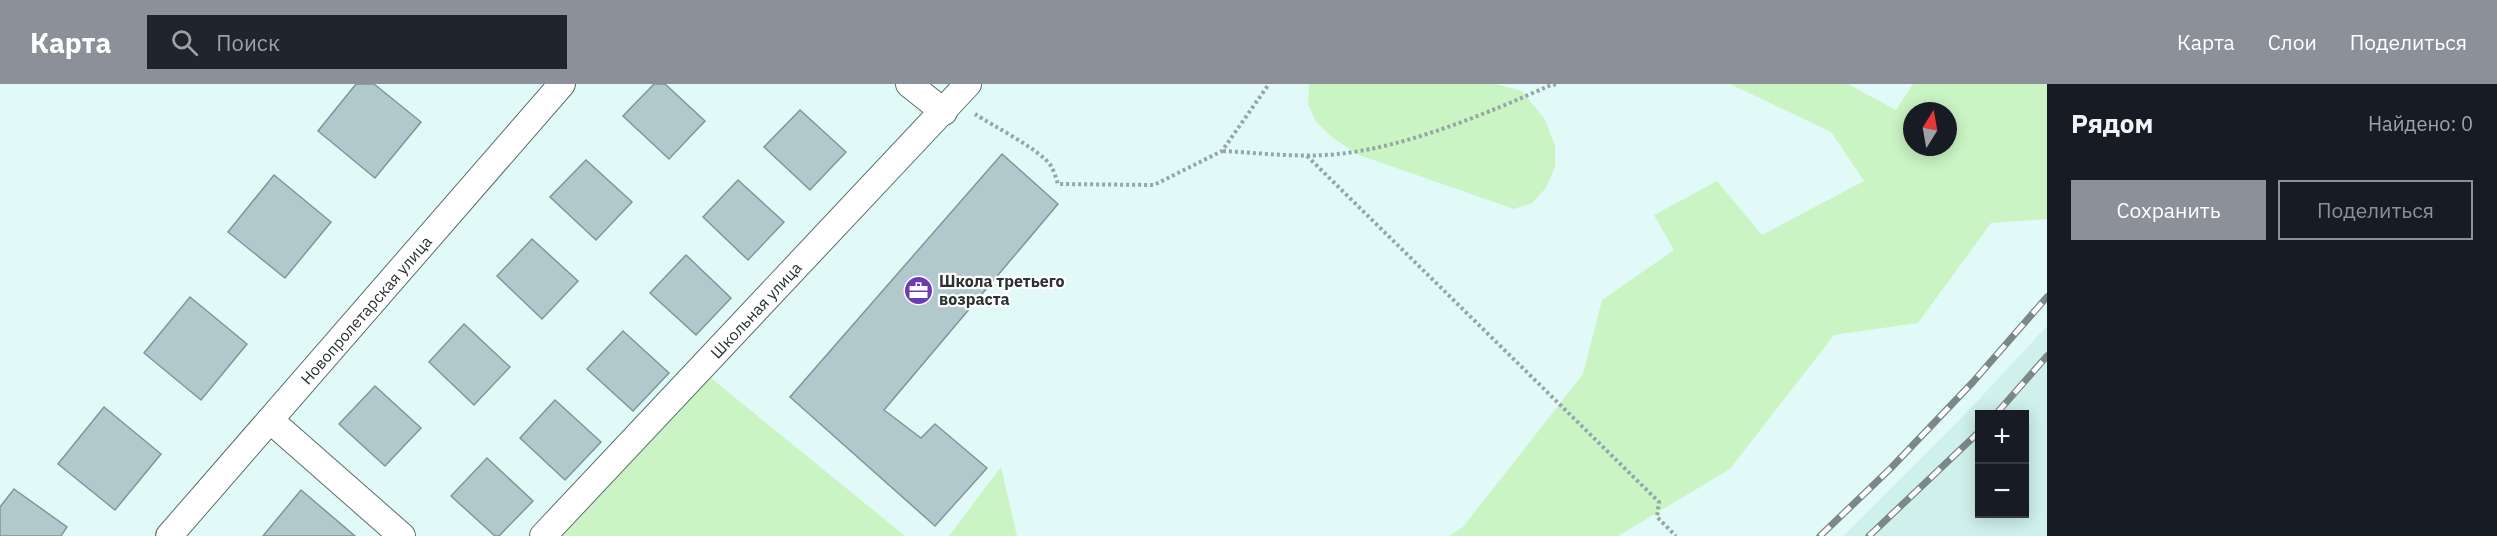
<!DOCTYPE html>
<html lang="ru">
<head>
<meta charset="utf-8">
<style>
	:root { --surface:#171b24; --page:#20242c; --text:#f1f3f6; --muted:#9ea1a6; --line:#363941; --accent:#8c9099 }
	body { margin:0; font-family:"IBM Plex Sans",sans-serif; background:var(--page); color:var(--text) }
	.controls { position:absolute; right:18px; bottom:18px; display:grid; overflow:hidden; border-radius:0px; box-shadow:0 3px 15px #0003 }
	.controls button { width:54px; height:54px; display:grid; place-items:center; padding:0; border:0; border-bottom:2px solid var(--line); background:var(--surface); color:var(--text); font:30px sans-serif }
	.compass { position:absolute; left:1903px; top:18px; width:54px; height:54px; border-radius:50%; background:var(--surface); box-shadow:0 3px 15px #0003; rotate:11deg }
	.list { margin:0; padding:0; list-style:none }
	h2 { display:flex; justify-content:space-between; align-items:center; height:78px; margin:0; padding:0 24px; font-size:26px }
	h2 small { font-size:20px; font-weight:400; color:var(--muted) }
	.actions { display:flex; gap:12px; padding:18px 24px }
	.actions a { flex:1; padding:14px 0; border:2px solid var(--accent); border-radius:0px; text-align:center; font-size:21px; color:var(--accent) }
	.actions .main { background:var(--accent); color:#fff }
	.icon { flex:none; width:33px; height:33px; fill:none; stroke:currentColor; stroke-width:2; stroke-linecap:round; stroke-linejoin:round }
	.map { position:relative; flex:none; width:2047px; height:452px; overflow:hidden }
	header { display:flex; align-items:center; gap:36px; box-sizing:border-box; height:84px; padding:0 30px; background:var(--accent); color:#fff }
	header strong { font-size:28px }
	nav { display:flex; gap:33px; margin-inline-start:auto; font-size:21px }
	.search { width:420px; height:54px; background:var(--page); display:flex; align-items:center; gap:15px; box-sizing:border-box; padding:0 21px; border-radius:0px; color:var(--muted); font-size:22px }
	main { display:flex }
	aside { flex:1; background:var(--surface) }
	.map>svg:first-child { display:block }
</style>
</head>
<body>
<header>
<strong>Карта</strong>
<div class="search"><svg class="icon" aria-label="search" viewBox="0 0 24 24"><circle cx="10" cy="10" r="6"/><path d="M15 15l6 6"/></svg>Поиск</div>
<nav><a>Карта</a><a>Слои</a><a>Поделиться</a></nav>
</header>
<main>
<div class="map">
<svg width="2047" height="452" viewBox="0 0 2047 452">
	<rect width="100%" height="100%" fill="#e2faf7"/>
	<path fill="#cff0eb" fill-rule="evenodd" d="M2047,242V452H1843L1970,325ZM1980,330H2024V430H1980Z"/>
	<g fill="#caf4c4" fill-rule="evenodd">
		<polygon points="1309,0 1496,0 1522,7 1544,34 1555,61 1555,83 1546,104 1532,119 1514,125 1359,71 1333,54 1316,38 1308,20"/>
		<path d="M1730,0H1848L1896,26L1913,0H2047V135L1991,139L1918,239L1834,251L1730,385L1618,452H1449L1463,443L1583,290L1602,216L1674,166L1654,131L1717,97L1762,151L1864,97L1831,48ZM1912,27H1948V63H1912Z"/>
		<polygon points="711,294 905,452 907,452 562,452"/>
		<polygon points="1001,383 1017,452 949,452"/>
	</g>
	<g fill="#b1c8cc" stroke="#809699" stroke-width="1.5">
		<polygon points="356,0 374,0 421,38 375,94 318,47"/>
		<polygon points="654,0 665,0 705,37 669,75 623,32"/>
		<polygon points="800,26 846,68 810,106 764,63"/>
		<polygon points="1002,70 1058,120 884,326 921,354 935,340 987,384 935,442 790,313"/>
		<polygon points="586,76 632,118 596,156 550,113"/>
		<polygon points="274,91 331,138 285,194 228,148"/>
		<polygon points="738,96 784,138 748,176 703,133"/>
		<polygon points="532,155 578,197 542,235 497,192"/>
		<polygon points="686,171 731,214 696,251 650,209"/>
		<polygon points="190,213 247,260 201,316 144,269"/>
		<polygon points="464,240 510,283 474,321 429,278"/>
		<polygon points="623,247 669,289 633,327 587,285"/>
		<polygon points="375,302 421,344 385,382 339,340"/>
		<polygon points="555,316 601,358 565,396 520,354"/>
		<polygon points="104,323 161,370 115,426 58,380"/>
		<polygon points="487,374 533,417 499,452 495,452 451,412"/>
		<polygon points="14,405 67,443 61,452 0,452 0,423"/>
		<polygon points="301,406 355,452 263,452"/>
	</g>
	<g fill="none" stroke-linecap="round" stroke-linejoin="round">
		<defs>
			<g id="minor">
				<polyline points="909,0 944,28"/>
				<polyline points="270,336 402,452"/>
				<polyline points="169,452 562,0"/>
				<polyline points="543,452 968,0"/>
			</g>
		</defs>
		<use href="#minor" stroke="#5a6f6c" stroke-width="28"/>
		<g stroke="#95a7a5" stroke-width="4" stroke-dasharray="3 3" stroke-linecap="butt">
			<path d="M975,30C993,42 1041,66 1051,82C1054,87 1056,94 1058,100L1154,101L1222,67L1269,0"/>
			<path d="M1223,67C1261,69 1299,74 1338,70C1407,63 1488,29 1551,1L1559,0"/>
			<polyline points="1307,72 1659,418 1657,433 1676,452"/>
		</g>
		<use href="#minor" stroke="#fff" stroke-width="26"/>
		<defs>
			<g id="rail">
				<polyline points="1996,330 2047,272"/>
				<polyline points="1820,452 1891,384 1973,298 2047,213"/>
				<polyline points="1869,452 1980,347"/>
			</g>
		</defs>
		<use href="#rail" stroke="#7a8987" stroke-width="7"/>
		<use href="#rail" stroke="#fff" stroke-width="4.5" stroke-dasharray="14" stroke-linecap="butt"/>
	</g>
	<defs>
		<symbol id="office-disc" viewBox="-11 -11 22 22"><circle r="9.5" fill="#6b3cb4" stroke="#fff"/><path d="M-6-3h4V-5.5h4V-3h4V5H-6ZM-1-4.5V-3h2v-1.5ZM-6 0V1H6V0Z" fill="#fff"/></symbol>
	</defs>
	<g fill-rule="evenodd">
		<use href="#office-disc" x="902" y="190" width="33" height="33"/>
	</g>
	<g text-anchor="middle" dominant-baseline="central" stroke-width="4.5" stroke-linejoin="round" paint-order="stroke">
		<g font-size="16" font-weight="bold" fill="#2a3332" stroke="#fff" text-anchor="start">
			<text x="939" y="197">Школа третьего<tspan x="939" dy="18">возраста</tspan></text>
		</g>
		<g font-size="16" fill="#2a3332" stroke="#fff">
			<text transform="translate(366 226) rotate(-49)">Новопролетарская улица</text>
			<text transform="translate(756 226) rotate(-47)">Школьная улица</text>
		</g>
	</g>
</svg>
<div class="controls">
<button>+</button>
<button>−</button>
</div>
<svg class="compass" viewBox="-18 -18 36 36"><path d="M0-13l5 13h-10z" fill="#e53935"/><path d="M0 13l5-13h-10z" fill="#9ea1a6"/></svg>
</div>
<aside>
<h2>Рядом<small>Найдено: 0</small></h2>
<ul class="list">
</ul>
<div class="actions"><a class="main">Сохранить</a><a>Поделиться</a></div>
</aside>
</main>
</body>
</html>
